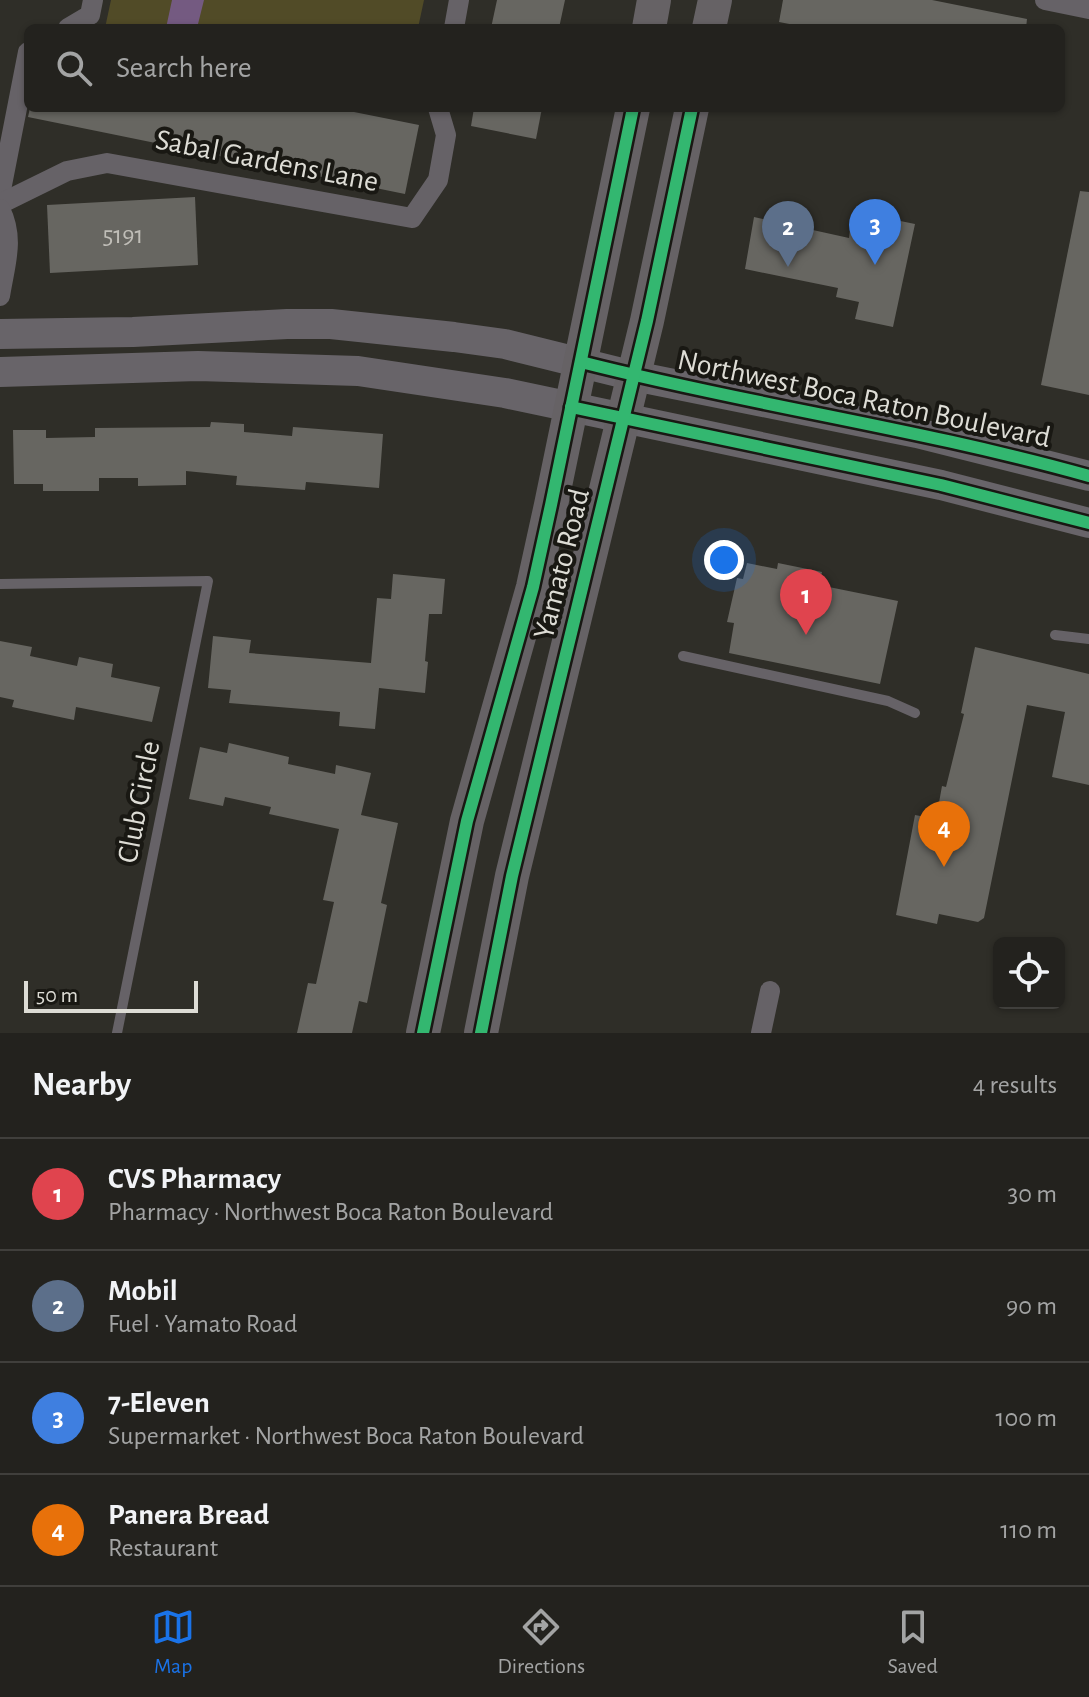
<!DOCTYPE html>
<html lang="en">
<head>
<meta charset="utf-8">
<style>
	:root { --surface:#23221e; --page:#2b2a27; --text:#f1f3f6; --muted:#a3a4a4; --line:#403f3c; --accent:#1a73e8 }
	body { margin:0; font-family:"Alegreya Sans",sans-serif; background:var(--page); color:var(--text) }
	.controls { position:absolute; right:24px; bottom:24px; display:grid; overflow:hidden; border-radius:12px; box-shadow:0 2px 6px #0004 }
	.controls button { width:72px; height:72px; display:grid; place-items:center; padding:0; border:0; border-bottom:2px solid var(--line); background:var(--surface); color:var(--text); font:40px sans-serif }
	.scale { position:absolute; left:24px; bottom:20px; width:174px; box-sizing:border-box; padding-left:8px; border:4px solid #dddcd5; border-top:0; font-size:22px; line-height:28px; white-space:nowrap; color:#dddcd5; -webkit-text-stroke:6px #191813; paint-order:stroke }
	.you { position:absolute; left:724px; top:560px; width:28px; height:28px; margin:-20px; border:6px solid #fff; border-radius:50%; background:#1a73e8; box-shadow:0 0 0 12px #1a73e833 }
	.badge { display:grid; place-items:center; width:52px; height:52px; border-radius:50%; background:var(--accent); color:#fff; font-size:26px; font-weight:700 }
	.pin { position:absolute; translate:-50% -66px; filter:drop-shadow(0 2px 4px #0008) }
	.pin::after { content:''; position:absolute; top:42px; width:28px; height:24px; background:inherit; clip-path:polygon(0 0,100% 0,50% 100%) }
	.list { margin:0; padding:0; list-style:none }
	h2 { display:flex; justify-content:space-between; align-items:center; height:104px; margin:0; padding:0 32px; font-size:34px }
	h2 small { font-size:26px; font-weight:400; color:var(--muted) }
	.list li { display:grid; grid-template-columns:52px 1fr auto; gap:24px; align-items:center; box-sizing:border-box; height:112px; padding:0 32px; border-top:2px solid var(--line) }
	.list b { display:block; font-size:30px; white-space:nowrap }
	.list p { margin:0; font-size:26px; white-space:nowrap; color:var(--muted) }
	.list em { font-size:26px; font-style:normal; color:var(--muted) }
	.icon { flex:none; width:44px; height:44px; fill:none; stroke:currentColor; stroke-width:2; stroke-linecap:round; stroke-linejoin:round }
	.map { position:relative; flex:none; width:1089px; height:1033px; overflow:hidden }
	.search { position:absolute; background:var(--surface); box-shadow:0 2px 6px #0004; left:24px; right:24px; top:24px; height:88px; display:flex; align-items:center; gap:20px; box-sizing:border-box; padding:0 28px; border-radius:12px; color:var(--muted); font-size:30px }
	.sheet { height:552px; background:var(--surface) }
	nav { display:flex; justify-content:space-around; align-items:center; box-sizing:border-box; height:112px; border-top:2px solid var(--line); background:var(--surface); font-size:22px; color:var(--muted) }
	nav a { display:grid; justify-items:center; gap:4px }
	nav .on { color:var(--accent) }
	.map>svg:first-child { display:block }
</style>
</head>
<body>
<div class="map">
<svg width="1089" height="1033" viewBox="0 0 1089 1033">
	<rect width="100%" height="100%" fill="#2f2e28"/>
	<polygon fill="#514b27" points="111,0 424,0 418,28 105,28"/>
	<polygon fill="#745a81" points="172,0 204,0 197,28 166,28"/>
	<g fill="#676661">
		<polygon points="497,0 565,0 559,28 491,28"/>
		<polygon points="783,0 932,0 1027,19 1026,28 810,28 779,22"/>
		<polygon points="30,108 334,108 419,125 405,194 28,117"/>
		<polygon points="474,108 542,108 536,139 471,126"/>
		<polygon points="1080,191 1089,192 1089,395 1041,385"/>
		<polygon points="195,197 198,265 50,273 47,205"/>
		<polygon points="876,216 915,224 893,327 855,319 859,302 836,297 838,288 745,269 754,217 849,238 850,229 873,234"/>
		<polygon points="211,422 244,424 244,432 292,436 293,427 383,434 379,488 306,482 305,490 236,485 237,476 186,471 186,485 138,486 138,478 99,478 99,491 43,491 43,484 14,484 13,430 46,430 46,438 95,437 95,428 210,427"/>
		<polygon points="747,563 777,569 778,563 822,572 819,585 898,601 880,684 729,653 734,623 727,622 737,578 743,579"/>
		<polygon points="393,574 445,579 442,614 429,614 425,661 428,662 425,693 379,688 375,729 339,726 340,712 229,703 231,690 208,688 213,636 251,640 249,653 371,663 377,598 391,599"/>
		<polygon points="0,641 32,647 30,656 77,666 79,657 113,664 111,677 160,687 152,722 76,707 74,720 12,707 14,700 0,697"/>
		<polygon points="975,647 1089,674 1089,785 1052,777 1065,712 1027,705 984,918 978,922 939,914 937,924 896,915 915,815 936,819 942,786 946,787 964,714 961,713"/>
		<polygon points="229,743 289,757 288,764 335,774 336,765 371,773 361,815 398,823 381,903 387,905 367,1003 359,1001 352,1033 297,1033 308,983 316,984 334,902 323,900 339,829 269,814 271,807 225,797 223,806 189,799 200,747 227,753"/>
	</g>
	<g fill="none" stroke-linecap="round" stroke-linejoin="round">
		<g stroke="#666267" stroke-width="10">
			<polyline points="0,584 208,581 117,1033"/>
			<polyline points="1055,635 1089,639"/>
			<polyline points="683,656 888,701 915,713"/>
		</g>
		<g stroke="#666267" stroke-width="20">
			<polyline points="1045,0 1089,9"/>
			<polyline points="68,28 90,15 93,0"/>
			<polyline points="454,28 459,0"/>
			<polyline points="0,195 28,52"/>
			<polyline points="0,204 67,171 107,163 412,218 438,180 446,135 438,108"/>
			<path d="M0,209C15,239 5,264 0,296"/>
			<polyline points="761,1033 770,991"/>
		</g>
		<g stroke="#686469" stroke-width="30">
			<polyline points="0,334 133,332 287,324 331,324 454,337 505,344 634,376 917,433 1089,476"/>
			<polyline points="0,372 198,366 358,371 505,393 941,485 1089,523"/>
		</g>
		<g stroke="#666265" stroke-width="34">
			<polyline points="649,28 654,0"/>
			<polyline points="709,28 715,0"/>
			<polyline points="423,1033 467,821 533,587 551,505 633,108"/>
			<polyline points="481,1033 512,876 647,321 692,108"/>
		</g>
		<defs>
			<g id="cycleway">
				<path d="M581,362C749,405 922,429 1089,476"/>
				<polyline points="571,407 941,485 1089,523"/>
				<polyline points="423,1033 467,821 533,587 551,505 633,108"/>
				<polyline points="481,1033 512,876 647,321 692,108"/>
			</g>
		</defs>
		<use href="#cycleway" stroke="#191813" stroke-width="17"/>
		<use href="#cycleway" stroke="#33b770" stroke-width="12"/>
	</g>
	<g text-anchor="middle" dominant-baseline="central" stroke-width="8" stroke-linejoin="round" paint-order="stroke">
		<g font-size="26" fill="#c0beb8">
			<text x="123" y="235">5191</text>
		</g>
		<g font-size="30" fill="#dddcd5" stroke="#191813">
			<text transform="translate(267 161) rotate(11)">Sabal Gardens Lane</text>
			<text transform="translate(864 399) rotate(12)">Northwest Boca Raton Boulevard</text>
			<text transform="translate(562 564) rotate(-76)">Yamato Road</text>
			<text transform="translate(139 802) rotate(-79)">Club Circle</text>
		</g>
	</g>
</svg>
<div class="controls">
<button><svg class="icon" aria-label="locate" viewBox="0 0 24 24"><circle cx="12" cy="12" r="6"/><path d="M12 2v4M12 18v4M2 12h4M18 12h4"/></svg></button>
</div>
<div class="scale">50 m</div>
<div class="you"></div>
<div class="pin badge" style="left:806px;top:635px;background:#e0444e">1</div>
<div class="pin badge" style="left:788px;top:267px;background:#5c6f8a">2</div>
<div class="pin badge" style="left:875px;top:265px;background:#3f7fe0">3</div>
<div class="pin badge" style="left:944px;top:867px;background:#e8710a">4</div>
<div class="search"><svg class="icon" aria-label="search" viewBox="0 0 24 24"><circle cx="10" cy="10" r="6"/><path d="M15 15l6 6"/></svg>Search here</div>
</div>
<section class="sheet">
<h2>Nearby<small>4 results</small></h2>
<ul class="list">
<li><span class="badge" style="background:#e0444e">1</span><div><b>CVS Pharmacy</b><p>Pharmacy · Northwest Boca Raton Boulevard</p></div><em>30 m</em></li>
<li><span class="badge" style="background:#5c6f8a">2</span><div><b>Mobil</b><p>Fuel · Yamato Road</p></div><em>90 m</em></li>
<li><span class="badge" style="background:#3f7fe0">3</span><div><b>7-Eleven</b><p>Supermarket · Northwest Boca Raton Boulevard</p></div><em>100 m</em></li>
<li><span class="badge" style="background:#e8710a">4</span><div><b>Panera Bread</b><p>Restaurant</p></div><em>110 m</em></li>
</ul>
</section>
<nav>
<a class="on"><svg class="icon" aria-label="map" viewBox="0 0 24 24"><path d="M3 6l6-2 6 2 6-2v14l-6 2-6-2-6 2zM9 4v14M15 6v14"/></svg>Map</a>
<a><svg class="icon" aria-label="directions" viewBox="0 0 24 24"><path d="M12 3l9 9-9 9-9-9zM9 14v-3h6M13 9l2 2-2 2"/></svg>Directions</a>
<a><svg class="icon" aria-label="saved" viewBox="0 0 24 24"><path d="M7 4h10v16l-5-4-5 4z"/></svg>Saved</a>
</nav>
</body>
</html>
